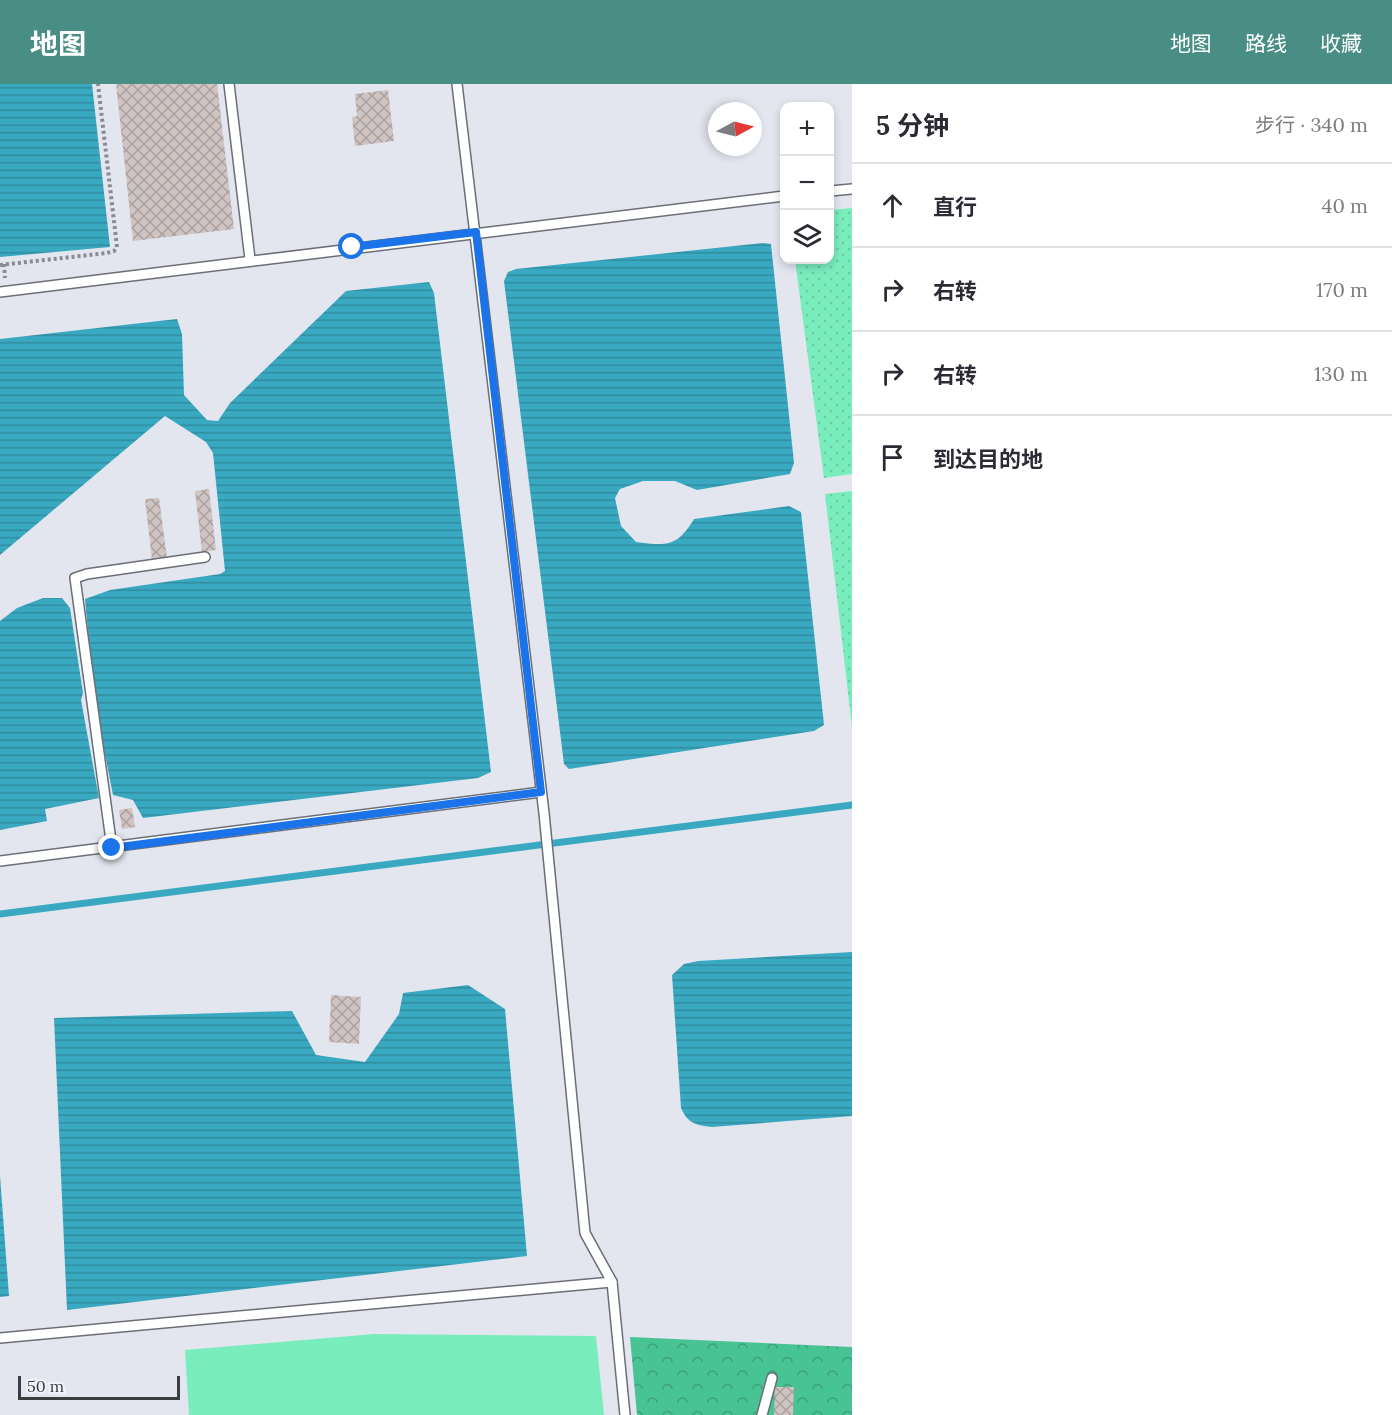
<!DOCTYPE html>
<html lang="zh">
<head>
<meta charset="utf-8">
<style>
	:root { --surface:#fff; --page:#f2f2f3; --text:#2b2b33; --muted:#7c7c81; --line:#e1e1e2; --accent:#488e85 }
	body { margin:0; font-family:Lora,"Noto Sans SC",serif; background:var(--page); color:var(--text) }
	.controls { position:absolute; right:18px; top:18px; display:grid; overflow:hidden; border-radius:12px; box-shadow:0 3px 9px #0003 }
	.controls button { width:54px; height:54px; display:grid; place-items:center; padding:0; border:0; border-bottom:2px solid var(--line); background:var(--surface); color:var(--text); font:30px sans-serif }
	.compass { position:absolute; left:708px; top:18px; width:54px; height:54px; border-radius:50%; background:var(--surface); box-shadow:0 3px 9px #0003; rotate:83deg }
	.scale { position:absolute; left:18px; bottom:15px; width:162px; box-sizing:border-box; padding-left:6px; border:3px solid #3a3c40; border-top:0; font-size:16px; line-height:21px; white-space:nowrap; color:#3a3c40; -webkit-text-stroke:4px #f0f3fd; paint-order:stroke }
	.stop { position:absolute; width:18px; height:18px; margin:-14px; border:4px solid #1a73e8; border-radius:50%; background:#fff }
	.stop.end { background:#1a73e8; border-color:#fff; box-shadow:0 2px 6px #0008 }
	.list { margin:0; padding:0; list-style:none }
	h2 { display:flex; justify-content:space-between; align-items:center; height:78px; margin:0; padding:0 24px; font-size:26px }
	h2 small { font-size:20px; font-weight:400; color:var(--muted) }
	.list li { display:grid; grid-template-columns:39px 1fr auto; gap:18px; align-items:center; box-sizing:border-box; height:84px; padding:0 24px; border-top:2px solid var(--line) }
	.list b { display:block; font-size:22px; white-space:nowrap }
	.list em { font-size:20px; font-style:normal; color:var(--muted) }
	.icon { flex:none; width:33px; height:33px; fill:none; stroke:currentColor; stroke-width:2; stroke-linecap:round; stroke-linejoin:round }
	.map { position:relative; flex:none; width:852px; height:1331px; overflow:hidden }
	header { display:flex; align-items:center; gap:36px; box-sizing:border-box; height:84px; padding:0 30px; background:var(--accent); color:#fff }
	header strong { font-size:28px }
	nav { display:flex; gap:33px; margin-inline-start:auto; font-size:21px }
	main { display:flex }
	aside { flex:1; background:var(--surface) }
	.map>svg:first-child { display:block }
</style>
</head>
<body>
<header>
<strong>地图</strong>
<nav><a>地图</a><a>路线</a><a>收藏</a></nav>
</header>
<main>
<div class="map">
<svg width="852" height="1331" viewBox="0 0 852 1331">
	<defs>
		<pattern id="forest-crowns" width="20" height="18" patternUnits="userSpaceOnUse" patternTransform="scale(1.5)"><rect width="20" height="18" fill="#48c394"/><path d="M2 6a3 3 0 1 1 6 0M12 15a3 3 0 1 1 6 0" fill="none" stroke="#3da07a"/></pattern>
		<pattern id="garden-dots" width="8" height="8" patternUnits="userSpaceOnUse" patternTransform="scale(1.5)"><rect width="8" height="8" fill="#7aedbd"/><path d="M2 2h.1M6 6h.1" fill="none" stroke="#6acca4" stroke-width="1.8" stroke-linecap="round"/></pattern>
		<pattern id="water-rules" width="6" height="5" patternUnits="userSpaceOnUse" patternTransform="scale(1.5)"><rect width="6" height="5" fill="#39a9c1"/><path d="M0 2.5h6" fill="none" stroke="#318b9e"/></pattern>
		<pattern id="building-cross-hatch" width="8" height="8" patternUnits="userSpaceOnUse" patternTransform="scale(1.5)"><rect width="8" height="8" fill="#d0c4c3"/><path d="M0 0l8 8M0 8l8-8" fill="none" stroke="#aaa0a0"/></pattern>
	</defs>
	<rect width="100%" height="100%" fill="#e3e6ef"/>
	<polygon fill="#7aedbd" points="374,1250 596,1252 604,1331 189,1331 185,1266"/>
	<polygon fill="url(#forest-crowns)" points="630,1253 852,1263 852,1331 637,1331"/>
	<g fill="url(#garden-dots)">
		<polygon points="852,124 852,390 824,394 795,176 830,176 830,126"/>
		<polygon points="852,407 852,643 825,410"/>
	</g>
	<g fill="url(#water-rules)">
		<polygon points="0,0 92,0 110,163 0,173"/>
		<path d="M763,159L771,160L794,379L790,390L697,406L675,397H643L620,405L615,414L621,442L636,458C667,462 677,463 694,435L789,422L801,428L824,641L814,647L569,685L564,680L504,197L508,188L516,185Z"/>
		<polygon points="429,198 434,209 491,688 478,694 143,734 133,716 113,711 94,614 85,515 110,506 220,490 225,487 213,369 206,358 165,332 0,471 0,255 177,235 182,250 184,311 207,336 218,337 230,319 346,207"/>
		<polygon points="43,514 62,514 70,524 83,609 81,616 99,714 45,725 47,737 0,746 0,537 17,524"/>
		<path d="M852,868V1032L712,1043C696,1041 688,1040 681,1024L672,891L684,880L698,877Z"/>
		<polygon points="468,901 505,925 527,1172 67,1226 54,934 292,927 316,971 365,978 399,930 403,909"/>
		<polygon points="0,1092 9,1212 0,1213"/>
	</g>
	<g fill="none" stroke-linecap="round" stroke-linejoin="round">
		<polyline stroke="#39a9c1" stroke-width="7" points="0,830 852,721"/>
	</g>
	<g fill="url(#building-cross-hatch)">
		<polygon points="116,0 217,0 234,145 133,157"/>
		<polygon points="388,6 394,57 355,62 352,33 357,32 355,10"/>
		<polygon points="209,405 216,466 202,468 195,407"/>
		<polygon points="159,414 167,474 152,476 145,415"/>
		<polygon points="132,724 135,743 122,745 119,726"/>
		<polygon points="331,911 361,913 359,960 329,958"/>
		<polygon points="775,1303 794,1303 793,1331 774,1331"/>
	</g>
	<g fill="none" stroke-linecap="round" stroke-linejoin="round">
		<defs>
			<g id="lane">
				<polyline points="229,0 250,175"/>
				<polyline points="457,0 544,729 585,1149 612,1198 625,1331"/>
				<polyline points="830,107 852,105"/>
				<polyline points="0,208 784,112"/>
				<polyline points="112,764 75,494 87,490 205,473"/>
				<polyline points="0,777 541,708"/>
				<polyline points="0,1254 612,1198"/>
				<polyline points="762,1331 772,1294"/>
			</g>
		</defs>
		<use href="#lane" stroke="#6b6e76" stroke-width="12"/>
		<g stroke="#898b92" stroke-width="4" stroke-dasharray="3 3" stroke-linecap="butt">
			<polyline points="4,180 5,194"/>
			<polyline points="0,181 107,169 114,167 117,163 98,0"/>
		</g>
		<use href="#lane" stroke="#fff" stroke-width="9"/>
	</g>
	<g fill="none" stroke-linecap="round" stroke-linejoin="round">
		<polyline stroke="#1a73e8" stroke-width="8" points="112,764 541,708 476,148 352,163"/>
	</g>
</svg>
<div class="controls">
<button>+</button>
<button>−</button>
<button><svg class="icon" aria-label="layers" viewBox="0 0 24 24"><path d="M12 4l9 5-9 5-9-5zM3 14l9 5 9-5"/></svg></button>
</div>
<svg class="compass" viewBox="-18 -18 36 36"><path d="M0-13l5 13h-10z" fill="#e53935"/><path d="M0 13l5-13h-10z" fill="#7c7c81"/></svg>
<div class="scale">50 m</div>
<div class="stop" style="left:352px;top:163px"></div>
<div class="stop end" style="left:112px;top:764px"></div>
</div>
<aside>
<h2>5 分钟<small>步行 · 340 m</small></h2>
<ul class="list">
<li><svg class="icon" aria-label="ahead" viewBox="0 0 24 24"><path d="M12 20V5M6 11l6-6 6 6"/></svg><div><b>直行</b></div><em>40 m</em></li>
<li><svg class="icon" aria-label="right" viewBox="0 0 24 24"><path d="M7 20v-9h11M14 6l5 5-5 5"/></svg><div><b>右转</b></div><em>170 m</em></li>
<li><svg class="icon" aria-label="right" viewBox="0 0 24 24"><path d="M7 20v-9h11M14 6l5 5-5 5"/></svg><div><b>右转</b></div><em>130 m</em></li>
<li><svg class="icon" aria-label="arrive" viewBox="0 0 24 24"><path d="M6 21V4h12l-3 4 3 4H6"/></svg><div><b>到达目的地</b></div></li>
</ul>
</aside>
</main>
</body>
</html>
